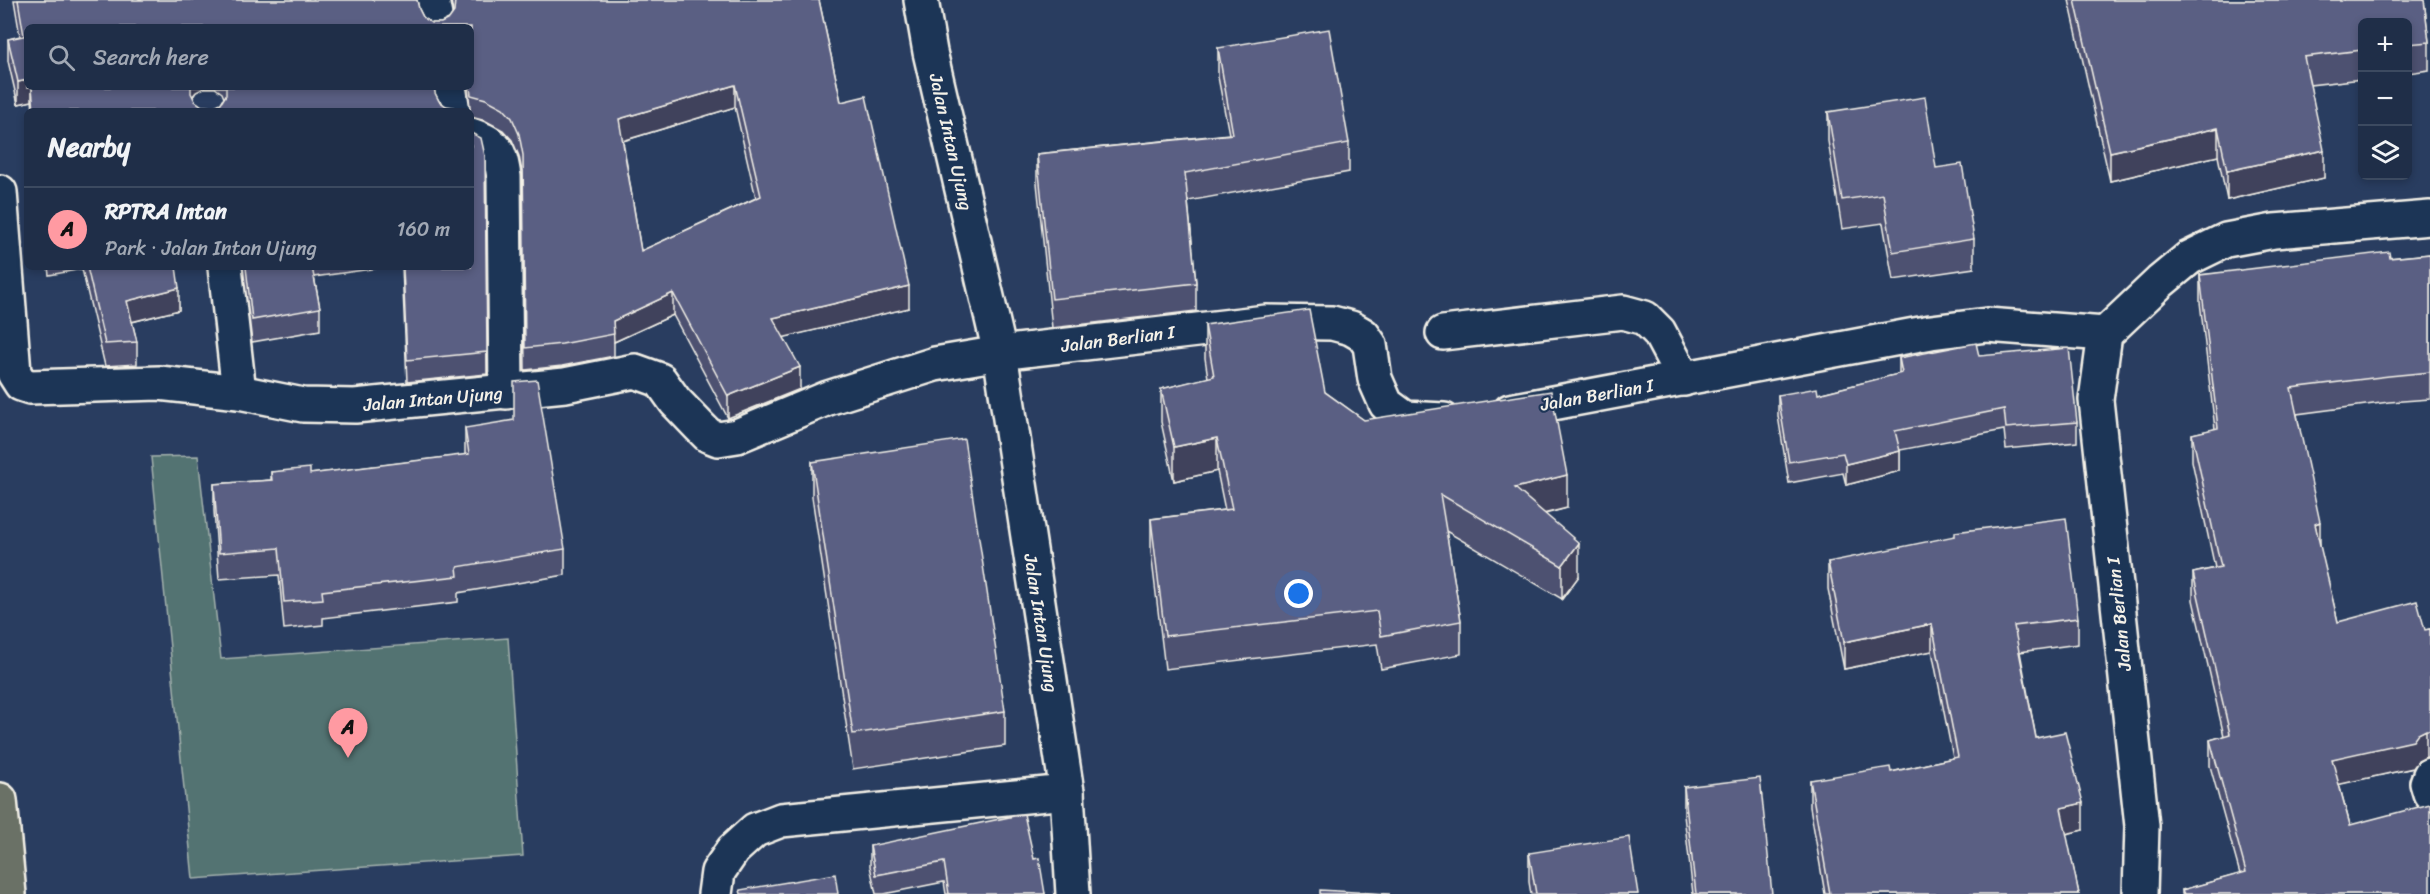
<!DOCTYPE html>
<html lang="en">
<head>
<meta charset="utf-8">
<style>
	:root { --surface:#1f2e48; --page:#27364f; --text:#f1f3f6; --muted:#a1a8b4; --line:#3c4a60; --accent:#ff9aa2 }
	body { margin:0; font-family:Sriracha,sans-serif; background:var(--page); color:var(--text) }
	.controls { position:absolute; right:18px; top:18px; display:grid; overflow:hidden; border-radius:9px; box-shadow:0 3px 9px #0003 }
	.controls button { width:54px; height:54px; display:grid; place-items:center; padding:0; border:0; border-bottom:2px solid var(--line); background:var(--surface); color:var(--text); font:30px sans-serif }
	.you { position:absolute; left:1299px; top:594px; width:21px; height:21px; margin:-15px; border:4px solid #fff; border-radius:50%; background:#1a73e8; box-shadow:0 0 0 9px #1a73e833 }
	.badge { display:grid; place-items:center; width:39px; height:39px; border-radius:50%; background:var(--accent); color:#111; font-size:20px; font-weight:700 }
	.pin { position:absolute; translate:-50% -50px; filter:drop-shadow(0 2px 3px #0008) }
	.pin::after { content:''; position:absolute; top:32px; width:21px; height:18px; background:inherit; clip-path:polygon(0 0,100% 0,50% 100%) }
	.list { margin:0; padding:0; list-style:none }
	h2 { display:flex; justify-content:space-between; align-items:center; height:78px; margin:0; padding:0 24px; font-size:26px }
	h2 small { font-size:20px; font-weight:400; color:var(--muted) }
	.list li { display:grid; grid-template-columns:39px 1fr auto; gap:18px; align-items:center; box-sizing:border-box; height:84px; padding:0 24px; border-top:2px solid var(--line) }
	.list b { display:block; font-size:22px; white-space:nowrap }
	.list p { margin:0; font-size:20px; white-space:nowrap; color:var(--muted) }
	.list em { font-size:20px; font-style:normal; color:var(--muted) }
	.icon { flex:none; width:33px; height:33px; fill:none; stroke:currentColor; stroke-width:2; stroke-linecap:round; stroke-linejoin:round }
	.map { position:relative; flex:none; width:2430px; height:894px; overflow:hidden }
	.search { position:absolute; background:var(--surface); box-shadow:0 3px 9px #0003; left:24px; top:24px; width:450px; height:66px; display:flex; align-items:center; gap:15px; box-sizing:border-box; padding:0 21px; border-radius:9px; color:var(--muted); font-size:22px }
	.panel { position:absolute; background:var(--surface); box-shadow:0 3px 9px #0003; left:24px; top:108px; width:450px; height:162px; border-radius:9px }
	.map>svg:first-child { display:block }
</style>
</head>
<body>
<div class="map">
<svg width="2430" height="894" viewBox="0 0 2430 894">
	<rect width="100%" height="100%" fill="#293d60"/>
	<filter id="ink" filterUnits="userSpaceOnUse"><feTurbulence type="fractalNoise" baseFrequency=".0167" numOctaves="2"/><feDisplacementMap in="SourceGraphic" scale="12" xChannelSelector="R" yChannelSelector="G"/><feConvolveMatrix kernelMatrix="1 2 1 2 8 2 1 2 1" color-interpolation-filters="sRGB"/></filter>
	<g filter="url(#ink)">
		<polygon fill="#537372" stroke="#a4b2ad" stroke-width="1.5" points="198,456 221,659 508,638 523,856 193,879 151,457"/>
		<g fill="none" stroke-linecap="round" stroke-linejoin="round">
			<defs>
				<g id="minor">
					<polyline points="432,0 437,27"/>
					<polyline points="921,0 930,52 1000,353 1067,792 1073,894"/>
					<polyline points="449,87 453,111"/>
					<path d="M471,135C497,144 500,150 504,177L506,392"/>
					<polyline points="0,192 14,373 21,384 30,387 159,383 239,392 303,405 355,406 565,385 635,371 660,380 675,401 699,426 708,435 718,439 737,436 828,398 935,364 1000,353 1266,322 1332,323 1351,328 1363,335 1370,345 1375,379 1386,404 1405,418 1444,420"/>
					<polyline points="225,267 239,392"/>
					<polyline points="1443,333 1623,312 1645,318 1659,332 1684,379"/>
					<polyline points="1510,411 1931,332 1987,325 2105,334"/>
					<polyline points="2430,775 2427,783 2430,793"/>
					<polyline points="715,894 718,872 733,850 755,830 781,820 1067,792"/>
					<polyline points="2140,894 2142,826 2096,400 2105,334 2160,282 2189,258 2226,240 2274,231 2430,218"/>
				</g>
				<polyline id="highway" points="0,800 9,894"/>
			</defs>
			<use href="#minor" stroke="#f4f1e8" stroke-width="38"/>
			<use href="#highway" stroke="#f4f1e8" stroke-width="38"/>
			<use href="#minor" stroke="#1d3557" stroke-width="33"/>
			<use href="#highway" stroke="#6a7166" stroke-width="33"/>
		</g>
		<g fill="#4d5171" stroke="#f4f1e8" stroke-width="1.5" fill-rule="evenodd">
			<path d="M14,0H417L419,9L423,17L431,23H441L449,19L453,13L451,0H819L841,102L909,308L784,337L800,389L728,418L673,315L614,342V356L562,366L525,370L523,177L519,156L512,140L503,130L486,121L471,117L468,87H471V27H27V87H434L435,93L439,101L453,111H33L32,101L18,104L8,61V39L20,36ZM204,88H215L222,93L224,98L221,103L213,107L202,106L195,101L193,97L196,92ZM735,107L756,198L641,251L623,141Z"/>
			<polygon points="2069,0 2424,0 2429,42 2429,70 2408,73 2408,22 2362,22 2362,79 2310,85 2324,178 2227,200 2218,156 2110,181"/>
			<polygon points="1218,48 1349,143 1349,172 1188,201 1196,283 1196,311 1052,328 1037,183 1037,154 1229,134 1218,77"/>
			<polygon points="1828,112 1936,168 1974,239 1974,268 1893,280 1883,223 1842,229 1828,141"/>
			<polygon points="485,156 487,374 407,382 402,267 471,267"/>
			<polygon points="2430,254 2430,399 2389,402 2297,414 2320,548 2338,622 2425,630 2430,629 2430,757 2426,757 2418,761 2413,768 2339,784 2350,825 2430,894 2182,894 2182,890 2240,874 2210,766 2210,740 2224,736 2193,600 2193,573 2215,568 2192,461 2192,434 2215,429 2200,302 2200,275"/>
			<polygon points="48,267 176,267 179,310 132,322 137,342 137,364 105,366 82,269 49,275"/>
			<polygon points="243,267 386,267 314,277 320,308 320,330 252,342"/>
			<polygon points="1205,325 1325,392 1364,420 1567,508 1545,514 1579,576 1562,599 1446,531 1461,621 1461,654 1381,669 1377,644 1165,669 1151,552 1151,519 1225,510 1217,471 1174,481 1161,422 1161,389 1208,378 1205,358"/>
			<polygon points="1979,356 2077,422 2077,442 2006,449 2004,430 1900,450 1900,471 1846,485 1843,473 1789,483 1778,416 1778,395 1818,394 1899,374 1899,358"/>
			<polygon points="465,428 565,549 565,575 458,593 458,602 323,618 323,625 284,629 279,575 219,579 214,511 214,484 271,480 271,472 310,474 465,455"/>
			<polygon points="812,462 1005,711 1005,746 853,769 812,497"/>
			<polygon points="1828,562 2078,618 2078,644 2020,652 2036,738 2083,830 2066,834 2079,894 1825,894 1810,807 1810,780 1891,772 1953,758 1932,651 1844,669 1828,589"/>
			<polygon points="1684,787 1772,894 1693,894 1684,815"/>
			<polygon points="870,846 1034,859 1045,894 946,894 944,882 884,894 876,894 870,866"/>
			<polygon points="1529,853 1638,894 1531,894 1529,882"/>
		</g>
		<g fill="#3f425c" stroke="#f4f1e8" stroke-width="1.5">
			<polygon points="27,80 27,87 32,87 32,101 18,104 18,82"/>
			<polygon points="735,85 735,107 619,142 619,119"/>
			<polygon points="190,87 204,87 204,88 196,92 190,99"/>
			<polygon points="2218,128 2218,156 2110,181 2110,152"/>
			<polygon points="2324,150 2324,178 2227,200 2227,171"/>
			<polygon points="909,286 909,308 773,340 773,318"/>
			<polygon points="179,288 179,310 127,323 127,301"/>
			<polygon points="673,293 673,315 614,342 613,321"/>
			<polygon points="800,367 800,389 728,418 728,396"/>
			<polygon points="1217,438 1217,471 1174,481 1174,447"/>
			<polygon points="1900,451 1900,471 1846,485 1846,464"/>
			<polygon points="1567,475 1567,508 1515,521 1515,488"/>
			<polygon points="2320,522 2320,549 2315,524"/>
			<polygon points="1579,543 1579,576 1562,599 1562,566"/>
			<polygon points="1932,624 1932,651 1844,669 1844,642"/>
			<polygon points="2426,730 2426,757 2418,761 2413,768 2332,786 2332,759 2418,734"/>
			<polygon points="2083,803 2083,830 2061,835 2061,808"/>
		</g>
		<g fill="#5a5e83" stroke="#f4f1e8" stroke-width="1.5" fill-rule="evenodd">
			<path d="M18,0H417L419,9L423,17L431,23H441L449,19L454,12L455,0H819L841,102L866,96L909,286L773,318L800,367L728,396L673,293L613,321L614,334L562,344L525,348L523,155L519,134L512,118L503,108L486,99L471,95L470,87H471V27H27V80L18,82L8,39L24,36ZM735,85L761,196L641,251L619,119Z"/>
			<polygon points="2075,0 2424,0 2429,42 2408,44 2408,22 2362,22 2362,50 2304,57 2324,150 2227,171 2218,128 2110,152"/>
			<polygon points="1329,29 1349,143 1185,173 1196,283 1052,299 1037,154 1233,134 1218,48"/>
			<polygon points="32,87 191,87 191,93 195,101 202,106 213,107 221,103 226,95 226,87 434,87 435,93 439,101 446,106 453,107 453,111 34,111"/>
			<polygon points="1925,97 1936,168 1962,164 1974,239 1893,252 1883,194 1842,200 1828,112"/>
			<polygon points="471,133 481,138 485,156 487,352 407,360 403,267 471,267"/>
			<polygon points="2389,252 2390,258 2430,254 2430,372 2389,376 2291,388 2320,522 2315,524 2338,622 2417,601 2425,630 2430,629 2430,730 2426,730 2418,734 2413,741 2332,759 2350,825 2430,804 2430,894 2184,894 2182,890 2246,872 2210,740 2230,734 2193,573 2221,567 2192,434 2218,428 2200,275"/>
			<polygon points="87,267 176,267 179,288 127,301 137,342 105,344"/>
			<polygon points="246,267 312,267 320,308 252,320"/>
			<polygon points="1309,310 1325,392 1364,420 1551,391 1567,475 1515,488 1579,543 1562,566 1440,494 1461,621 1381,636 1377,611 1165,636 1151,519 1232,509 1217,438 1174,447 1161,389 1214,376 1205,325"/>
			<polygon points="1976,343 1979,356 2069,348 2077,422 2006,428 2004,409 1895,431 1900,451 1846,464 1843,453 1789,462 1778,395 1817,388 1818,394 1902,373 1899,358"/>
			<polygon points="537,380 565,549 457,567 458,576 322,591 323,599 284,602 279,548 219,553 214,484 272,480 271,472 310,468 310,474 469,454 465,428 514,420 514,382"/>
			<polygon points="964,439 1005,711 853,734 812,462"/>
			<polygon points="2066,518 2078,618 2014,626 2036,738 2065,732 2083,803 2061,808 2079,894 1830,894 1810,780 1890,767 1891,772 1958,757 1932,624 1844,642 1828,562 1955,536 1955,532"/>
			<polygon points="1760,778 1772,894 1696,894 1684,787"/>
			<polygon points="1024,814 1034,859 1039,858 1045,894 949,894 944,862 876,875 870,846"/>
			<polygon points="1629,837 1638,894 1536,894 1529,853"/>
			<polygon points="835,874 838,894 741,894 740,890"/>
			<polygon points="1320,890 1390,894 1320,894"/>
		</g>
	</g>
	<g text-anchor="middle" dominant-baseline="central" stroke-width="4.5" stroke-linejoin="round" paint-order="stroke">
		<g font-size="18" fill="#f4f1e8" stroke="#1d3557">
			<text transform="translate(951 142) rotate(77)">Jalan Intan Ujung</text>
			<text transform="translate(1118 339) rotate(-7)">Jalan Berlian I</text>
			<text transform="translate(1597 395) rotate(-10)">Jalan Berlian I</text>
			<text transform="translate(433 399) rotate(-5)">Jalan Intan Ujung</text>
			<text transform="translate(2119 614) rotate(-96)">Jalan Berlian I</text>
			<text transform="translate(1041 623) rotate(81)">Jalan Intan Ujung</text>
		</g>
	</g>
</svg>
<div class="controls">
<button>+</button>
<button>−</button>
<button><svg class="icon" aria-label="layers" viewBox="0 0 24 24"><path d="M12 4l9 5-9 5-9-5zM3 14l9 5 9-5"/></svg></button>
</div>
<div class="you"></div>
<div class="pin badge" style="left:348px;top:758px">A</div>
<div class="search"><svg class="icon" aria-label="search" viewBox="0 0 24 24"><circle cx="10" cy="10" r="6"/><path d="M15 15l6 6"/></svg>Search here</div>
<section class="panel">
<h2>Nearby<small></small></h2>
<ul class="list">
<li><span class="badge">A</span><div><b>RPTRA Intan</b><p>Park · Jalan Intan Ujung</p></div><em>160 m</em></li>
</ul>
</section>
</div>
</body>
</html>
